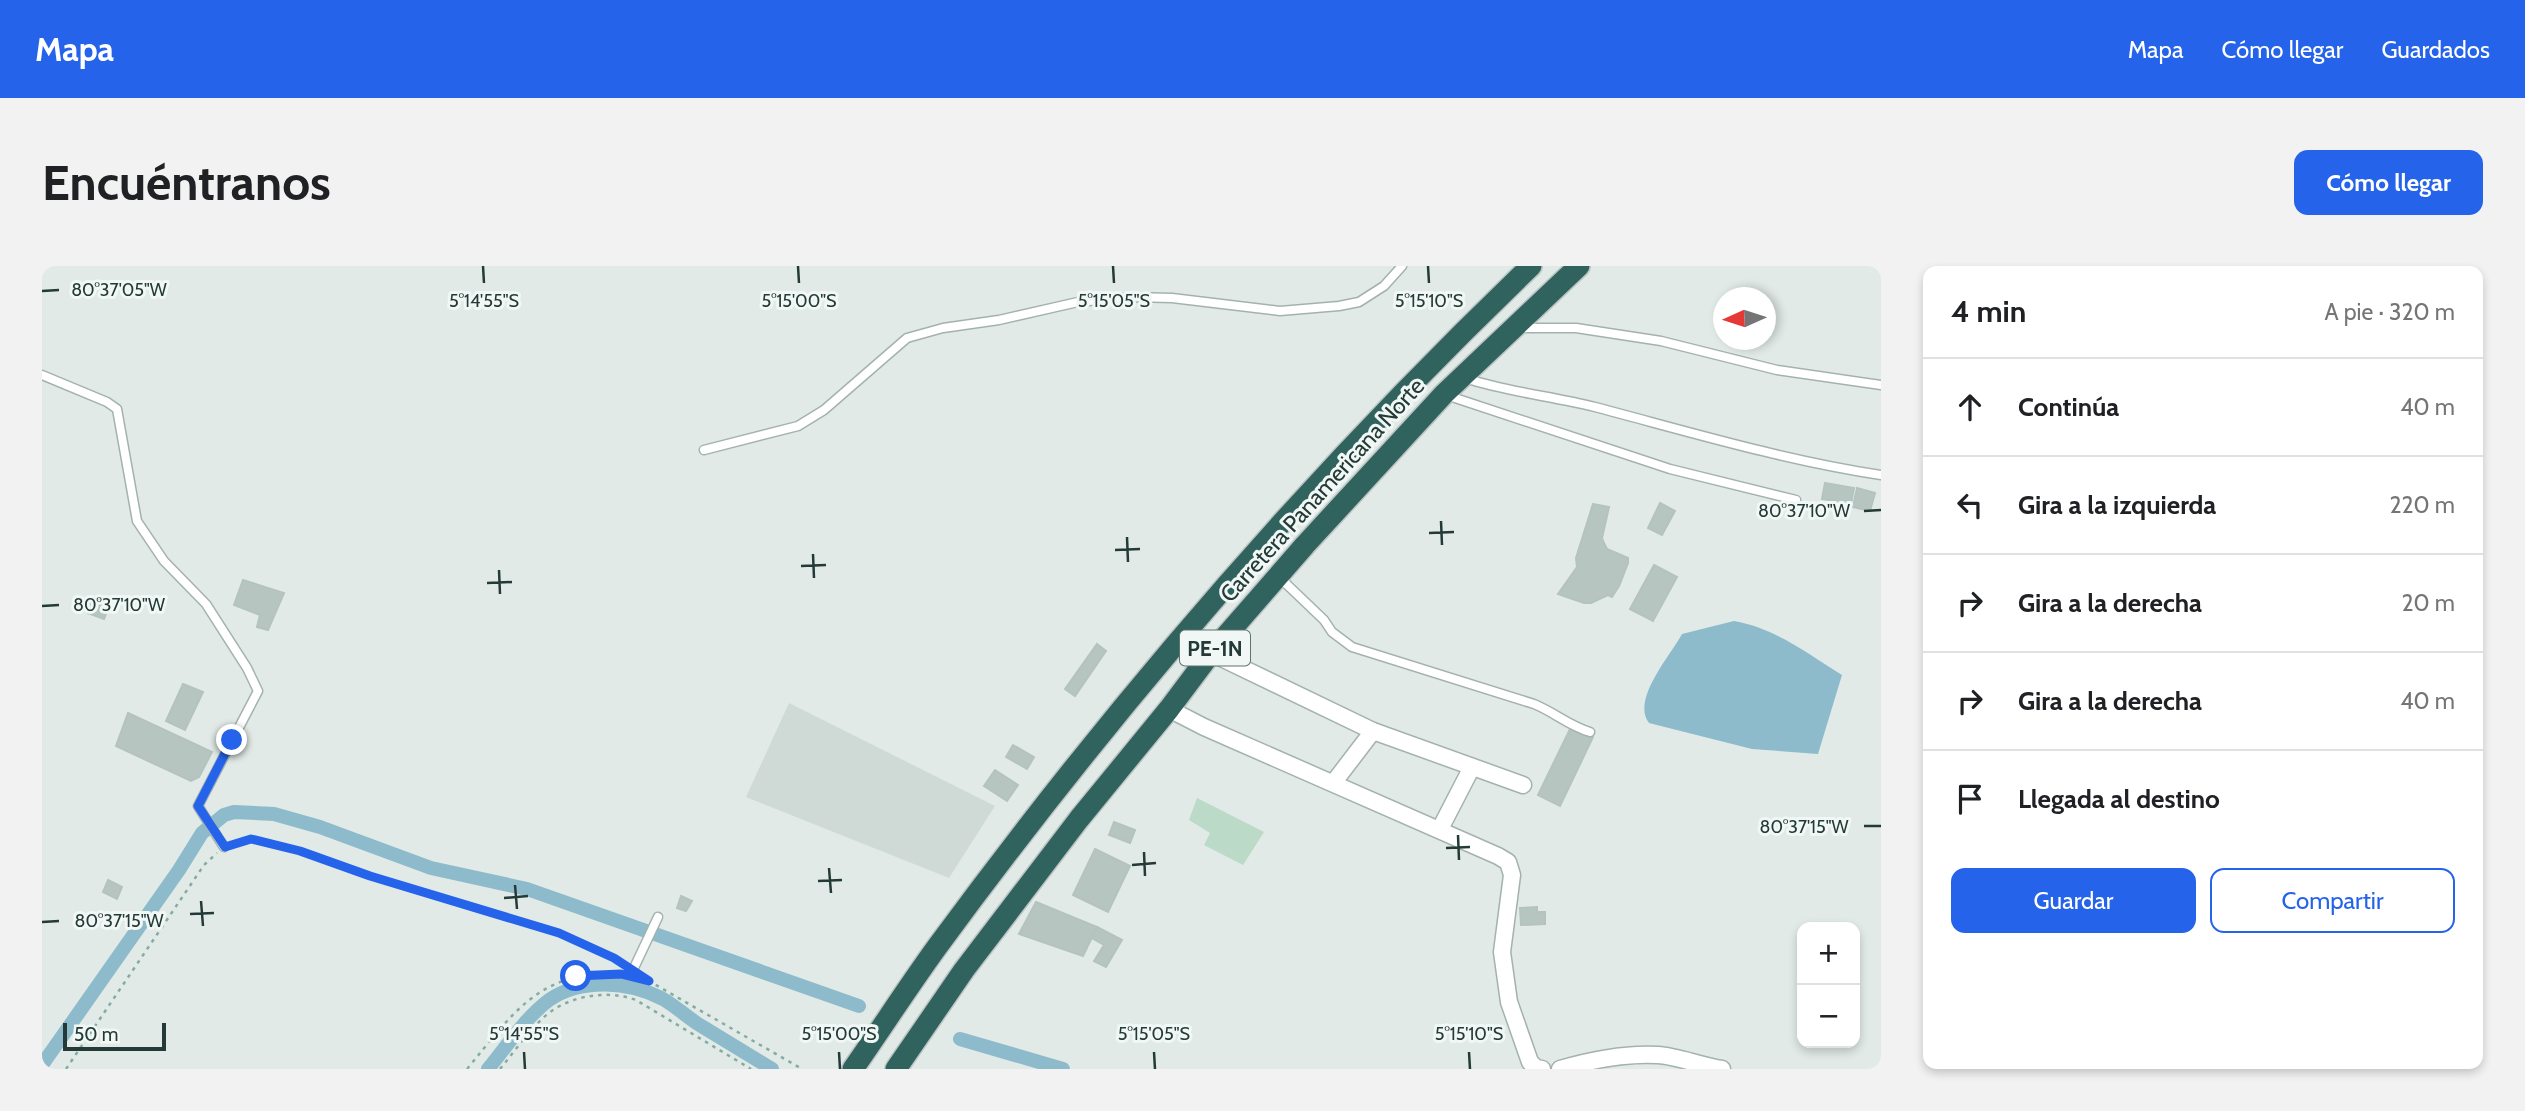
<!DOCTYPE html>
<html lang="es">
<head>
<meta charset="utf-8">
<style>
	:root { --surface:#fff; --page:#f2f2f2; --text:#202124; --muted:#757577; --line:#e0e0e0; --accent:#2563eb }
	body { margin:0; font-family:Cabin,sans-serif; background:var(--page); color:var(--text) }
	.controls { position:absolute; right:21px; bottom:21px; display:grid; overflow:hidden; border-radius:14px; box-shadow:0 4px 10px #0003 }
	.controls button { width:63px; height:63px; display:grid; place-items:center; padding:0; border:0; border-bottom:2px solid var(--line); background:var(--surface); color:var(--text); font:35px sans-serif }
	.compass { position:absolute; left:1671px; top:21px; width:63px; height:63px; border-radius:50%; background:var(--surface); box-shadow:0 4px 10px #0003; rotate:267deg }
	.scale { position:absolute; left:21px; bottom:18px; width:103px; box-sizing:border-box; padding-left:7px; border:4px solid #233a36; border-top:0; font-size:19px; line-height:24px; white-space:nowrap; color:#233a36; -webkit-text-stroke:5px #f1f7f5; paint-order:stroke }
	.stop { position:absolute; width:21px; height:21px; margin:-16px; border:5px solid #2563eb; border-radius:50%; background:#fff }
	.stop.end { background:#2563eb; border-color:#fff; box-shadow:0 2px 7px #0008 }
	.list { margin:0; padding:0; list-style:none }
	h2 { display:flex; justify-content:space-between; align-items:center; height:91px; margin:0; padding:0 28px; font-size:30px }
	h2 small { font-size:23px; font-weight:400; color:var(--muted) }
	.list li { display:grid; grid-template-columns:46px 1fr auto; gap:21px; align-items:center; box-sizing:border-box; height:98px; padding:0 28px; border-top:2px solid var(--line) }
	.list b { display:block; font-size:26px; white-space:nowrap }
	.list em { font-size:23px; font-style:normal; color:var(--muted) }
	.actions { display:flex; gap:14px; padding:21px 28px }
	.actions a { flex:1; padding:16px 0; border:2px solid var(--accent); border-radius:14px; text-align:center; font-size:24px; color:var(--accent) }
	.actions .main { background:var(--accent); color:#fff }
	.icon { flex:none; width:38px; height:38px; fill:none; stroke:currentColor; stroke-width:2; stroke-linecap:round; stroke-linejoin:round }
	.map { position:relative; flex:none; width:1839px; height:803px; overflow:hidden; border-radius:14px }
	header { display:flex; align-items:center; gap:42px; box-sizing:border-box; height:98px; padding:0 35px; background:var(--accent); color:#fff }
	header strong { font-size:33px }
	nav { display:flex; gap:38px; margin-inline-start:auto; font-size:24px }
	.intro { display:flex; align-items:center; justify-content:space-between; box-sizing:border-box; height:168px; padding:0 42px }
	h1 { margin:0; font-size:49px }
	.button { padding:18px 32px; border-radius:14px; background:var(--accent); color:#fff; font-size:24px; font-weight:700 }
	main { display:flex; gap:42px; padding:0 42px }
	aside { flex:1; background:var(--surface); border-radius:14px; box-shadow:0 4px 10px #0003 }
	.map>svg:first-child { display:block }
</style>
</head>
<body>
<header>
<strong>Mapa</strong>
<nav><a>Mapa</a><a>Cómo llegar</a><a>Guardados</a></nav>
</header>
<div class="intro"><h1>Encuéntranos</h1><a class="button">Cómo llegar</a></div>
<main>
<div class="map">
<svg width="1839" height="803" viewBox="0 0 1839 803">
	<rect width="100%" height="100%" fill="#e1eae7"/>
	<polygon fill="#cfdad6" points="747,437 953,540 907,612 704,531"/>
	<polygon fill="#bbdac7" points="1155,532 1222,566 1201,599 1162,579 1168,567 1147,554"/>
	<path fill="#8dbbcb" d="M1692,355C1733,362 1766,388 1800,409L1776,488L1710,483L1607,457C1589,434 1628,390 1640,368Z"/>
	<g fill="none" stroke-linecap="round" stroke-linejoin="round">
		<g stroke="#8dbbcb" stroke-width="14">
			<polyline points="918,773 1021,803"/>
			<polyline points="0,799 137,604 160,567 182,549 192,546 232,548 278,561 389,602 485,623 817,740"/>
			<path d="M446,803C465,780 483,752 507,734C539,712 587,715 621,733C633,740 644,750 656,758C681,773 705,788 730,803"/>
		</g>
	</g>
	<g fill="#b7c5c0" stroke="#b4c3bf" stroke-width="2">
		<polygon points="1783,217 1812,222 1809,238 1780,233"/>
		<polygon points="1815,222 1833,227 1828,245 1811,241"/>
		<polygon points="1618,237 1633,245 1620,269 1606,262"/>
		<polygon points="1551,238 1567,241 1560,272 1562,277 1565,283 1586,292 1586,297 1577,320 1570,331 1566,329 1549,337 1542,337 1516,328 1535,301 1534,292"/>
		<polygon points="1612,299 1635,311 1611,355 1588,343"/>
		<polygon points="201,314 242,327 226,364 215,361 218,349 192,339"/>
		<polygon points="49,331 68,338 62,353 46,347"/>
		<polygon points="1055,378 1064,385 1033,430 1023,423"/>
		<polygon points="141,418 161,426 143,464 124,455"/>
		<polygon points="86,447 170,486 157,511 149,515 74,480"/>
		<polygon points="1529,461 1551,471 1518,540 1496,529"/>
		<polygon points="971,479 992,491 985,503 964,491"/>
		<polygon points="953,504 976,519 965,535 942,520"/>
		<polygon points="1072,556 1093,564 1088,577 1067,569"/>
		<polygon points="1053,583 1088,600 1066,646 1031,629"/>
		<polygon points="66,614 80,621 75,633 61,626"/>
		<polygon points="639,630 650,635 644,645 635,642"/>
		<polygon points="994,636 1055,661 1041,690 977,668"/>
		<polygon points="1495,641 1495,646 1503,646 1503,658 1479,659 1478,642"/>
		<polygon points="1055,661 1080,674 1064,701 1052,695 1062,679 1050,672"/>
	</g>
	<g fill="none" stroke-linecap="round" stroke-linejoin="round">
		<defs>
			<g id="lane">
				<polyline points="1477,62 1534,62 1619,75 1735,104 1839,119"/>
				<polyline points="0,109 65,136 75,143 95,255 122,295 164,338 205,402 216,425 156,540 182,581"/>
				<path d="M1423,112C1465,126 1509,130 1553,141C1648,166 1741,194 1839,209"/>
				<polyline points="1404,129 1628,203 1754,234"/>
				<polyline points="662,184 756,160 782,144 865,72 901,62 957,54 1036,36 1090,31 1130,32 1238,45 1297,40 1317,36 1342,20 1360,0"/>
				<path d="M1236,310L1282,354L1290,366L1310,381L1492,438C1512,446 1527,460 1548,466"/>
				<polyline points="591,704 616,651"/>
			</g>
			<g id="street">
				<polyline points="1169,387 1331,465 1481,519"/>
				<polyline points="1127,443 1162,461 1456,590 1466,596 1470,609 1460,686 1467,736 1488,796 1494,802 1500,803"/>
				<polyline points="1292,516 1331,465"/>
				<polyline points="1398,563 1430,501"/>
				<path d="M1518,803C1549,794 1584,787 1616,789C1635,790 1659,800 1680,803"/>
			</g>
			<g id="highway">
				<path d="M811,803C839,763 866,721 895,681C1074,437 1271,209 1489,0"/>
				<polyline points="854,803 922,704 1037,553 1127,443 1169,387 1263,279 1402,128 1537,0"/>
			</g>
		</defs>
		<use href="#lane" stroke="#a4b2ae" stroke-width="11"/>
		<use href="#street" stroke="#a4b2ae" stroke-width="19"/>
		<use href="#highway" stroke="#bdc4c3" stroke-width="24"/>
		<g stroke="#84aca3" stroke-width="2.5" stroke-dasharray="3.5 5" stroke-linecap="butt">
			<polyline points="193,578 209,573 258,585 328,610 517,667 581,698"/>
			<polyline points="598,709 607,715"/>
			<polyline points="598,713 607,715 760,803"/>
			<polyline points="24,803 162,599 175,587"/>
			<path d="M425,803C472,746 499,702 581,709"/>
			<path d="M458,803C472,786 485,767 501,752C524,730 564,723 594,734L709,803"/>
		</g>
		<use href="#lane" stroke="#fff" stroke-width="8"/>
		<use href="#street" stroke="#fff" stroke-width="16"/>
		<use href="#highway" stroke="#31635e" stroke-width="21"/>
	</g>
	<g fill="none" stroke-linecap="round" stroke-linejoin="round">
		<polyline stroke="#2563eb" stroke-width="9" points="190,474 156,540 183,581 209,573 258,585 328,610 517,667 572,692 607,715 579,708 534,710"/>
	</g>
	<path fill="none" stroke="#233a36" stroke-width="2.5" d="M441,0L442,17M756,0L757,17M1071,0L1072,17M1386,0L1387,17M0,25L17,24M1822,245L1839,244M1399,255L1400,279M1387,267L1412,266M1085,271L1086,296M1073,284L1098,283M771,288L772,312M759,300L784,299M457,304L458,328M445,317L470,316M0,340L17,339M1822,560H1839M1416,569L1417,594M1404,582L1428,581M1102,586L1103,610M1090,599L1114,597M787,602L789,627M776,615L800,614M473,619L475,643M462,632L486,630M159,635L161,660M148,648L172,647M0,656L17,655M482,786L483,803M797,786L798,803M1112,786L1113,803M1427,786L1428,803"/>
	<g text-anchor="middle" dominant-baseline="central" stroke-width="6" stroke-linejoin="round" paint-order="stroke">
		<rect fill="#f1f7f5" stroke="#61736f" stroke-width="2" x="1138" y="364.5" width="70" height="35" rx="5"/>
		<g font-size="21" font-weight="bold" fill="#233a36">
			<text x="1173" y="382">PE-1N</text>
		</g>
		<g font-size="23" fill="#233a36" stroke="#f1f7f5">
			<text transform="translate(1280 224) rotate(-48)">Carretera Panamericana Norte</text>
		</g>
	</g>
	<g font-size="18" text-anchor="middle" fill="#233a36" stroke="#f1f7f5" stroke-width="6" stroke-linejoin="round" paint-order="stroke">
		<text x="77" y="30">80°37'05"W</text>
		<text x="442" y="41">5°14'55"S</text>
		<text x="757" y="41">5°15'00"S</text>
		<text x="1072" y="41">5°15'05"S</text>
		<text x="1387" y="41">5°15'10"S</text>
		<text x="1762" y="251">80°37'10"W</text>
		<text x="77" y="345">80°37'10"W</text>
		<text x="1762" y="567">80°37'15"W</text>
		<text x="77" y="661">80°37'15"W</text>
		<text x="482" y="774">5°14'55"S</text>
		<text x="797" y="774">5°15'00"S</text>
		<text x="1112" y="774">5°15'05"S</text>
		<text x="1427" y="774">5°15'10"S</text>
	</g>
</svg>
<div class="controls">
<button>+</button>
<button>−</button>
</div>
<svg class="compass" viewBox="-18 -18 36 36"><path d="M0-13l5 13h-10z" fill="#e53935"/><path d="M0 13l5-13h-10z" fill="#757577"/></svg>
<div class="scale">50 m</div>
<div class="stop" style="left:534px;top:710px"></div>
<div class="stop end" style="left:190px;top:474px"></div>
</div>
<aside>
<h2>4 min<small>A pie · 320 m</small></h2>
<ul class="list">
<li><svg class="icon" aria-label="ahead" viewBox="0 0 24 24"><path d="M12 20V5M6 11l6-6 6 6"/></svg><div><b>Continúa</b></div><em>40 m</em></li>
<li><svg class="icon" aria-label="left" viewBox="0 0 24 24"><path d="M17 20v-9H6M10 6l-5 5 5 5"/></svg><div><b>Gira a la izquierda</b></div><em>220 m</em></li>
<li><svg class="icon" aria-label="right" viewBox="0 0 24 24"><path d="M7 20v-9h11M14 6l5 5-5 5"/></svg><div><b>Gira a la derecha</b></div><em>20 m</em></li>
<li><svg class="icon" aria-label="right" viewBox="0 0 24 24"><path d="M7 20v-9h11M14 6l5 5-5 5"/></svg><div><b>Gira a la derecha</b></div><em>40 m</em></li>
<li><svg class="icon" aria-label="arrive" viewBox="0 0 24 24"><path d="M6 21V4h12l-3 4 3 4H6"/></svg><div><b>Llegada al destino</b></div></li>
</ul>
<div class="actions"><a class="main">Guardar</a><a>Compartir</a></div>
</aside>
</main>
</body>
</html>
